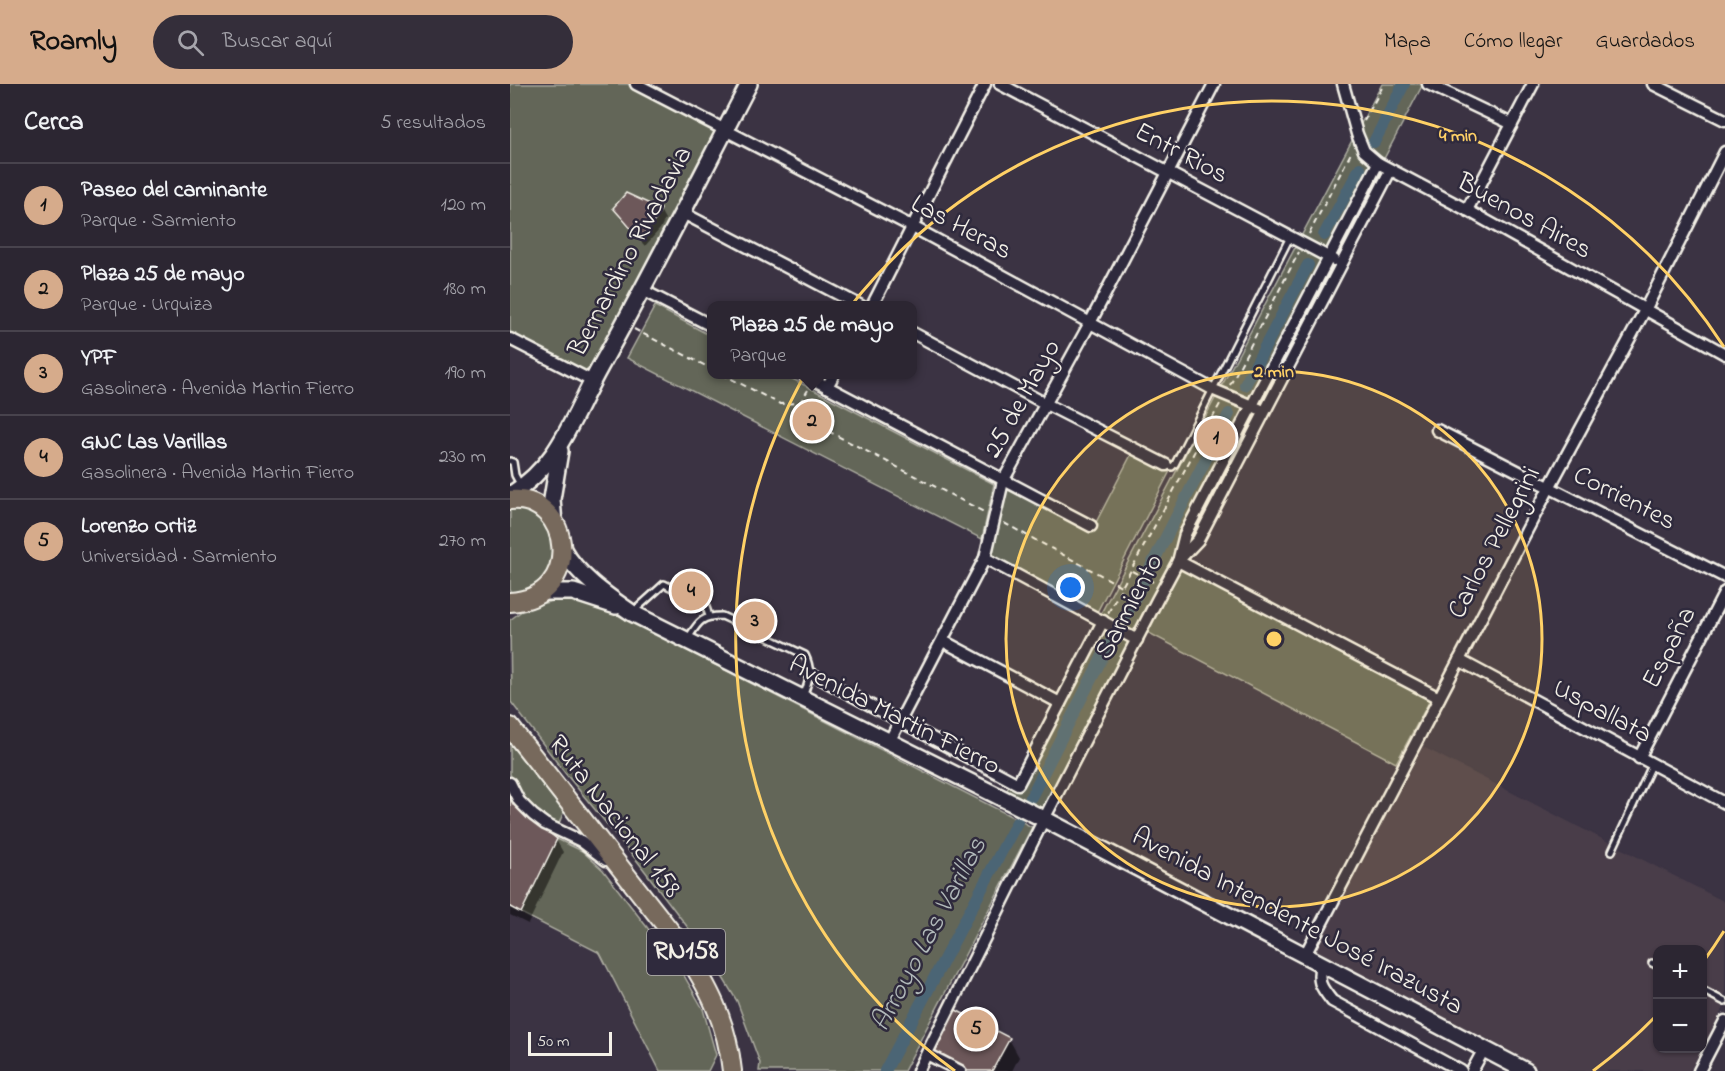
<!DOCTYPE html>
<html lang="es">
<head>
<meta charset="utf-8">
<style>
	:root { --surface:#2c2632; --page:#342e3a; --text:#f1f3f6; --muted:#a6a5ac; --line:#48434d; --accent:#d6ab8b }
	body { margin:0; font-family:"Indie Flower",sans-serif; background:var(--page); color:var(--text) }
	.controls { position:absolute; right:18px; bottom:18px; display:grid; overflow:hidden; border-radius:12px; box-shadow:0 2px 4px #0004 }
	.controls button { width:54px; height:54px; display:grid; place-items:center; padding:0; border:0; border-bottom:2px solid var(--line); background:var(--surface); color:var(--text); font:30px sans-serif }
	.scale { position:absolute; left:18px; bottom:15px; width:84px; box-sizing:border-box; padding-left:6px; border:3px solid #f4f1e8; border-top:0; font-size:16px; line-height:21px; white-space:nowrap; color:#f4f1e8; -webkit-text-stroke:4px #2f2a3d; paint-order:stroke }
	.you { position:absolute; left:561px; top:504px; width:21px; height:21px; margin:-15px; border:4px solid #fff; border-radius:50%; background:#1a73e8; box-shadow:0 0 0 9px #1a73e833 }
	.badge { display:grid; place-items:center; width:39px; height:39px; border-radius:50%; background:var(--accent); color:#111; font-size:20px; font-weight:700 }
	.pin { position:absolute; translate:-50% -50%; border:3px solid #fff; box-shadow:0 2px 6px #0006 }
	.popup { position:absolute; left:197px; top:217px; width:210px; height:78px; box-sizing:border-box; display:grid; place-content:center; border-radius:12px; background:var(--surface); filter:drop-shadow(0 2px 4px #0005); font-size:20px; white-space:nowrap; color:var(--muted) }
	.popup b { font-size:22px; color:var(--text) }
	.popup::after { content:''; position:absolute; left:50%; top:100%; margin-left:-12px; border:12px solid transparent; border-top-color:var(--surface) }
	.list { margin:0; padding:0; list-style:none }
	h2 { display:flex; justify-content:space-between; align-items:center; height:78px; margin:0; padding:0 24px; font-size:26px }
	h2 small { font-size:20px; font-weight:400; color:var(--muted) }
	.list li { display:grid; grid-template-columns:39px 1fr auto; gap:18px; align-items:center; box-sizing:border-box; height:84px; padding:0 24px; border-top:2px solid var(--line) }
	.list b { display:block; font-size:22px; white-space:nowrap }
	.list p { margin:0; font-size:20px; white-space:nowrap; color:var(--muted) }
	.list em { font-size:20px; font-style:normal; color:var(--muted) }
	.icon { flex:none; width:33px; height:33px; fill:none; stroke:currentColor; stroke-width:2; stroke-linecap:round; stroke-linejoin:round }
	.map { position:relative; flex:none; width:1215px; height:987px; overflow:hidden }
	header { display:flex; align-items:center; gap:36px; box-sizing:border-box; height:84px; padding:0 30px; background:var(--accent); color:#111 }
	header strong { font-size:28px }
	nav { display:flex; gap:33px; margin-inline-start:auto; font-size:21px }
	.search { width:420px; height:54px; background:var(--page); display:flex; align-items:center; gap:15px; box-sizing:border-box; padding:0 21px; border-radius:33px; color:var(--muted); font-size:22px }
	main { display:flex }
	aside { flex:1; background:var(--surface) }
	.map>svg:first-child { display:block }
</style>
</head>
<body>
<header>
<strong>Roamly</strong>
<div class="search"><svg class="icon" aria-label="search" viewBox="0 0 24 24"><circle cx="10" cy="10" r="6"/><path d="M15 15l6 6"/></svg>Buscar aquí</div>
<nav><a>Mapa</a><a>Cómo llegar</a><a>Guardados</a></nav>
</header>
<main>
<aside>
<h2>Cerca<small>5 resultados</small></h2>
<ul class="list">
<li><span class="badge">1</span><div><b>Paseo del caminante</b><p>Parque · Sarmiento</p></div><em>120 m</em></li>
<li><span class="badge">2</span><div><b>Plaza 25 de mayo</b><p>Parque · Urquiza</p></div><em>180 m</em></li>
<li><span class="badge">3</span><div><b>YPF</b><p>Gasolinera · Avenida Martin Fierro</p></div><em>190 m</em></li>
<li><span class="badge">4</span><div><b>GNC Las Varillas</b><p>Gasolinera · Avenida Martin Fierro</p></div><em>230 m</em></li>
<li><span class="badge">5</span><div><b>Lorenzo Ortiz</b><p>Universidad · Sarmiento</p></div><em>270 m</em></li>
</ul>
</aside>
<div class="map">
<svg width="1215" height="987" viewBox="0 0 1215 987">
	<rect width="100%" height="100%" fill="#3b3343"/>
	<filter id="ink" filterUnits="userSpaceOnUse"><feTurbulence type="fractalNoise" baseFrequency=".0167" numOctaves="2"/><feDisplacementMap in="SourceGraphic" scale="12" xChannelSelector="R" yChannelSelector="G"/><feConvolveMatrix kernelMatrix="1 2 1 2 8 2 1 2 1" color-interpolation-filters="sRGB"/></filter>
	<g filter="url(#ink)">
		<polygon fill="#4a3e4a" points="913,663 1215,818 1215,920 1193,963 1192,866 1148,866 1148,964 1192,965 1180,987 1034,987 804,867"/>
		<g fill="#636658" stroke="#acaca0" stroke-width="1.5">
			<polygon points="0,0 127,0 215,46 82,297 0,256"/>
			<polygon points="872,0 913,0 533,728 496,708"/>
			<polygon points="145,222 201,252 202,290 275,291 484,400 472,455 117,274"/>
			<polygon points="623,367 660,387 587,528 482,471 496,402 582,446"/>
			<path d="M0,423C10,424 18,425 27,431C35,437 38,445 40,455C42,459 44,464 44,468C45,492 21,508 0,508Z"/>
			<polygon points="670,485 920,616 886,679 637,548"/>
			<polygon points="52,515 76,520 102,528 522,743 394,987 249,987 250,979 227,917 201,874 128,778 55,689 1,618 0,536 17,523"/>
			<polygon points="0,660 54,727 48,742 32,733 17,721 0,690"/>
			<polygon points="47,755 72,767 93,786 173,890 193,925 206,971 198,987 150,987 90,869 11,829"/>
		</g>
		<g fill="#0007">
			<polygon points="105,125 150,126 155,135 150,145 135,162 110,134"/>
			<polygon points="0,713 46,756 53,768 18,840 0,831"/>
			<polygon points="499,955 509,973 502,987 434,987 423,969"/>
		</g>
		<g fill="none" stroke-linecap="round" stroke-linejoin="round">
			<g stroke="#4c6575" stroke-width="12">
				<polyline points="864,58 894,0"/>
				<polyline points="814,151 850,84"/>
				<polyline points="735,301 798,181"/>
				<polyline points="612,539 719,330"/>
				<polyline points="521,713 599,560"/>
				<polyline points="375,987 507,738"/>
			</g>
		</g>
		<g fill="#6d595a" stroke="#f4f1e8" stroke-width="1.5">
			<polygon points="116,109 151,125 145,136 130,155 103,124"/>
			<polygon points="0,711 20,734 47,755 11,829 0,823"/>
			<polygon points="444,925 500,954 482,987 456,987 422,969"/>
		</g>
		<g fill="none" stroke-linecap="round" stroke-linejoin="round">
			<defs>
				<g id="service">
					<polyline points="0,377 3,378 5,391 11,402"/>
					<polyline points="656,381 662,383 665,380 780,153"/>
					<polyline points="123,528 154,500 195,520 199,532"/>
					<path d="M177,556C188,539 190,532 212,532L295,571C303,587 299,597 293,613"/>
					<polyline points="1102,767 1142,681"/>
					<polyline points="1142,879 1148,882"/>
					<polyline points="1192,906 1215,918"/>
				</g>
				<g id="minor">
					<polyline points="126,0 401,142 704,306 754,327"/>
					<polyline points="490,0 824,176"/>
					<polyline points="833,0 847,50 854,67 868,79 957,126 1215,270"/>
					<polyline points="918,0 1002,40"/>
					<polyline points="1143,0 1215,36"/>
					<polyline points="957,126 1023,0"/>
					<polyline points="173,129 351,222"/>
					<polyline points="132,206 202,242"/>
					<polyline points="362,222 475,0"/>
					<polyline points="403,249 536,320 656,381"/>
					<polyline points="0,255 82,297"/>
					<polyline points="293,290 581,442"/>
					<polyline points="317,303 324,290"/>
					<polyline points="927,346 1215,493"/>
					<polyline points="475,474 627,556"/>
					<polyline points="669,474 675,450 868,79"/>
					<polyline points="668,477 929,614"/>
					<polyline points="433,557 550,619"/>
					<polyline points="949,576 1215,719"/>
					<polyline points="300,589 508,700 593,537"/>
					<polyline points="379,658 475,474 493,397 580,239 704,0"/>
					<polyline points="1129,674 1215,508"/>
					<polyline points="0,699 9,717 23,731 35,740 71,757 96,776"/>
					<polyline points="795,871 1040,402 1135,226 1215,68"/>
					<path d="M811,879C807,898 810,902 822,917L951,987"/>
					<polyline points="417,970 450,987"/>
					<polyline points="408,987 534,735 647,516 668,477 688,456 880,87"/>
					<polyline points="962,987 974,965"/>
					<polyline points="1189,987 1215,937"/>
				</g>
				<g id="secondary">
					<path d="M0,411C51,379 62,333 90,283C142,190 190,94 239,0"/>
					<polyline points="44,440 42,415 50,367"/>
					<path d="M52,464C68,492 96,511 122,529L534,735L1016,987"/>
					<polyline points="32,508 63,508 106,522"/>
				</g>
				<g id="trunk">
					<path d="M0,416C62,410 75,514 0,518"/>
					<path d="M0,643L171,861C198,902 217,937 222,987"/>
				</g>
			</defs>
			<use href="#service" stroke="#f4f1e8" stroke-width="10"/>
			<use href="#minor" stroke="#f4f1e8" stroke-width="15"/>
			<use href="#secondary" stroke="#f4f1e8" stroke-width="20"/>
			<use href="#trunk" stroke="#f4f1e8" stroke-width="22"/>
			<g stroke="#f4f1e8" stroke-width="2" stroke-dasharray="6 4.5" stroke-linecap="butt">
				<polyline points="854,37 874,0"/>
				<polyline points="799,150 842,67"/>
				<polyline points="124,245 202,285"/>
				<polyline points="212,290 270,320 290,319 293,344 312,344 476,429"/>
				<polyline points="720,301 789,168"/>
				<polyline points="290,319 298,306"/>
				<polyline points="494,439 613,503"/>
				<polyline points="622,487 643,498"/>
				<polyline points="598,529 710,320"/>
			</g>
			<use href="#service" stroke="#2f2a3d" stroke-width="5"/>
			<use href="#minor" stroke="#2f2a3d" stroke-width="10"/>
			<use href="#secondary" stroke="#2f2a3d" stroke-width="15"/>
			<use href="#trunk" stroke="#77695c" stroke-width="18"/>
		</g>
	</g>
	<circle cx="764" cy="555" r="268" fill="#ffd166" fill-opacity=".12"/>
	<g fill="none" stroke="#ffd166" stroke-width="3">
		<circle cx="764" cy="555" r="268"/>
		<path d="M1214 847A537 537 0 0 1 1193 878M1147 931A537 537 0 0 1 1083 987M445 987A537 537 0 1 1 1214 263"/>
	</g>
	<g text-anchor="middle" dominant-baseline="central" stroke-width="5" stroke-linejoin="round" paint-order="stroke">
		<rect fill="#2f2a3d" stroke="#b9b5b5" stroke-width="1.5" x="137" y="845" width="78" height="46" rx="4.5"/>
		<g font-size="26" font-weight="bold" fill="#f4f1e8">
			<text x="176" y="868">RN158</text>
		</g>
		<g font-size="27" fill="#f4f1e8" stroke="#2f2a3d">
			<text transform="translate(671 70) rotate(28)">Entr Rios</text>
			<text transform="translate(1014 133) rotate(29)">Buenos Aires</text>
			<text transform="translate(451 144) rotate(28)">Las Heras</text>
			<text transform="translate(121 168) rotate(-62)">Bernardino Rivadavia</text>
			<text transform="translate(513 315) rotate(-61)">25 de Mayo</text>
			<text transform="translate(1114 415) rotate(27)">Corrientes</text>
			<text transform="translate(985 459) rotate(-62)">Carlos Pellegrini</text>
			<text transform="translate(620 523) rotate(-62)">Sarmiento</text>
			<text transform="translate(1160 564) rotate(-63)">España</text>
			<text transform="translate(1092 628) rotate(28)">Uspallata</text>
			<text transform="translate(384 632) rotate(27)">Avenida Martin Fierro</text>
			<text transform="translate(104 733) rotate(52)">Ruta Nacional 158</text>
			<text transform="translate(787 838) rotate(28)">Avenida Intendente José Irazusta</text>
		</g>
		<g font-size="28" font-style="italic" fill="#b1b9ba" stroke="#2f2a3d">
			<text transform="translate(420 851) rotate(-62)">Arroyo Las Varillas</text>
		</g>
	</g>
	<circle cx="764" cy="555" r="9" fill="#ffd166" stroke="#2f2a3d" stroke-width="3"/>
	<g font-size="18" text-anchor="middle" font-weight="bold" fill="#ffd166" stroke="#2f2a3d" stroke-width="5" stroke-linejoin="round" paint-order="stroke">
		<text x="948" y="57">4 min</text>
		<text x="764" y="293">2 min</text>
	</g>
</svg>
<div class="controls">
<button>+</button>
<button>−</button>
</div>
<div class="scale">50 m</div>
<div class="you"></div>
<div class="pin badge" style="left:706px;top:354px">1</div>
<div class="pin badge" style="left:302px;top:337px">2</div>
<div class="popup"><b>Plaza 25 de mayo</b>Parque</div>
<div class="pin badge" style="left:245px;top:537px">3</div>
<div class="pin badge" style="left:181px;top:507px">4</div>
<div class="pin badge" style="left:466px;top:945px">5</div>
</div>
</main>
</body>
</html>
